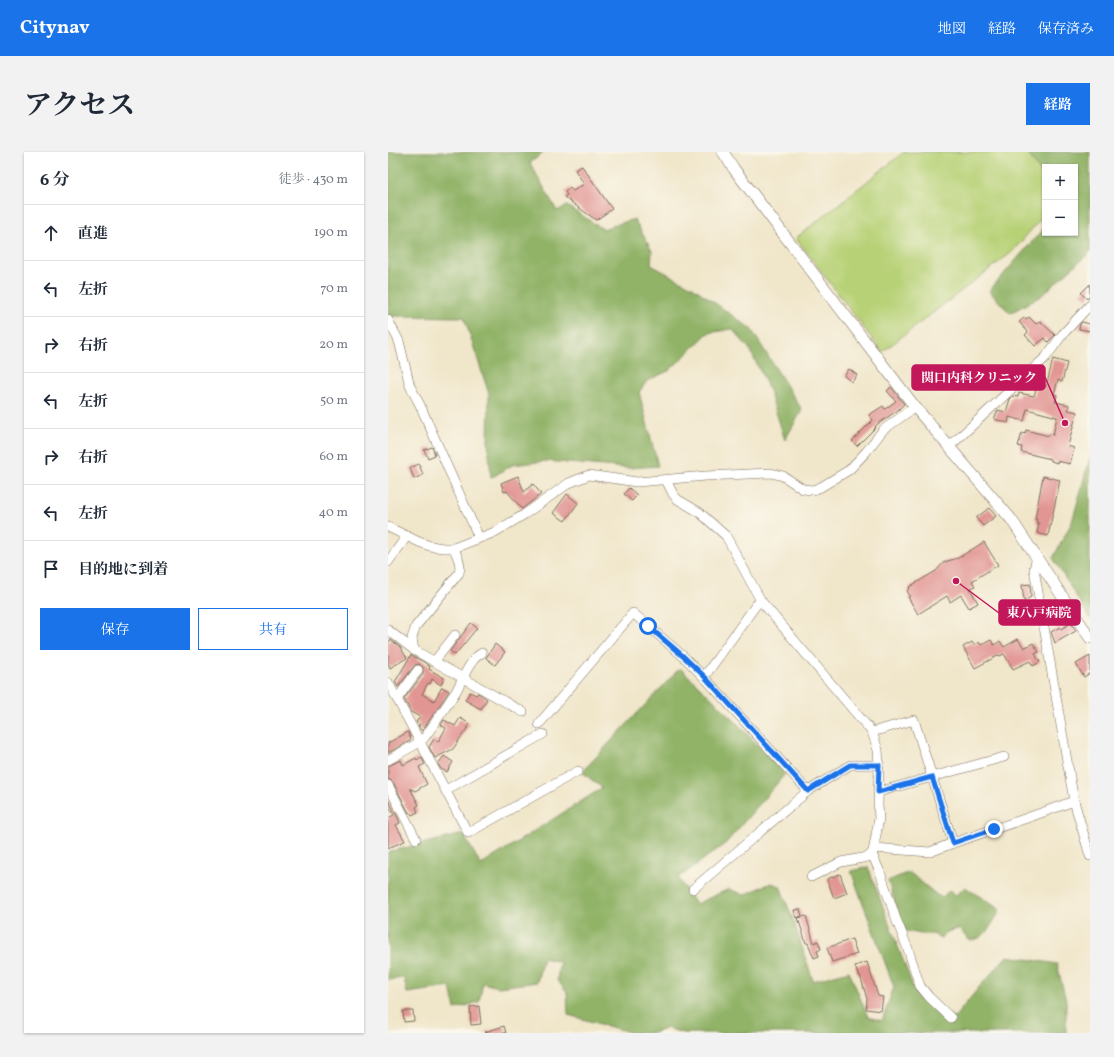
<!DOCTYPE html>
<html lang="ja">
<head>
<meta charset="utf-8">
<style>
	:root { --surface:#fff; --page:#f2f2f3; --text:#1f2937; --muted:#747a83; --line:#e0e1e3; --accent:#1a73e8 }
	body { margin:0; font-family:Vollkorn,"Noto Serif JP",serif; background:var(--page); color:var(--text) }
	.controls { position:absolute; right:12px; top:12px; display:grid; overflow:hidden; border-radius:0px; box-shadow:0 1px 3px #0004 }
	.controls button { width:36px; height:36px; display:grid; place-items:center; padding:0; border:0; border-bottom:1px solid var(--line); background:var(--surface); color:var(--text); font:20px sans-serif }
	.stop { position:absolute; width:12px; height:12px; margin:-9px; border:3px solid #1a73e8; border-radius:50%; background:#fff }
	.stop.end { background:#1a73e8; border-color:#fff; box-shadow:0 1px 4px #0008 }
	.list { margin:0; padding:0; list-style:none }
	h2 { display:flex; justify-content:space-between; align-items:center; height:52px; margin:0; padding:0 16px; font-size:17px }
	h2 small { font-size:13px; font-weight:400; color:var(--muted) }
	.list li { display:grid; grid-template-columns:26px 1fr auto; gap:12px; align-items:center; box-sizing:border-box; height:56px; padding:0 16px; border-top:1px solid var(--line) }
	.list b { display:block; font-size:15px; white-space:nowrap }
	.list em { font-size:13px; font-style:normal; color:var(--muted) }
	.actions { display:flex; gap:8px; padding:12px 16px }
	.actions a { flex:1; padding:9px 0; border:1px solid var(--accent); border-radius:0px; text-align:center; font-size:14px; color:var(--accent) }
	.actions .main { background:var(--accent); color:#fff }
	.icon { flex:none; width:22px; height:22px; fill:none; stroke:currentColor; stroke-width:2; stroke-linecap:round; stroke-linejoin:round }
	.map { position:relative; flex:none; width:702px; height:881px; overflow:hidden; border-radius:0px }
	header { display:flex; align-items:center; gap:24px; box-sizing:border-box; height:56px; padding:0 20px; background:var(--accent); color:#fff }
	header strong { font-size:19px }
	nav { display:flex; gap:22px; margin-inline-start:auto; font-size:14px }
	.intro { display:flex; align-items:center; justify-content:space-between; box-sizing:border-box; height:96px; padding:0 24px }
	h1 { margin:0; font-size:28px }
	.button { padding:10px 18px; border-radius:0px; background:var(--accent); color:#fff; font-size:14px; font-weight:700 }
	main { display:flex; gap:24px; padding:0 24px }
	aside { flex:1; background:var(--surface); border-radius:0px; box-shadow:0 1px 3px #0004 }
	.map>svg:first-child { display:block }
</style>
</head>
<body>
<header>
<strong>Citynav</strong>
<nav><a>地図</a><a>経路</a><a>保存済み</a></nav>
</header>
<div class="intro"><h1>アクセス</h1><a class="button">経路</a></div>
<main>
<aside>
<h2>6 分<small>徒歩 · 430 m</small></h2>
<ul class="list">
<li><svg class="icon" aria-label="ahead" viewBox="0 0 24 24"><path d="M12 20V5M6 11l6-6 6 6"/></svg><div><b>直進</b></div><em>190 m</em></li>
<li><svg class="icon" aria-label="left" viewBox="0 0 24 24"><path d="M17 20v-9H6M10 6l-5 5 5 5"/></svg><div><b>左折</b></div><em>70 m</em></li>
<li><svg class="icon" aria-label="right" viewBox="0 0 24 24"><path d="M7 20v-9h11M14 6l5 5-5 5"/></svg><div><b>右折</b></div><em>20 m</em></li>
<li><svg class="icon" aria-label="left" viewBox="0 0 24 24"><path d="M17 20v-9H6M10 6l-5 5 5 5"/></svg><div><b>左折</b></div><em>50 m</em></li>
<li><svg class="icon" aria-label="right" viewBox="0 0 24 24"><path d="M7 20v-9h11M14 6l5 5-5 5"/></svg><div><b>右折</b></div><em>60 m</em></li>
<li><svg class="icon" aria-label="left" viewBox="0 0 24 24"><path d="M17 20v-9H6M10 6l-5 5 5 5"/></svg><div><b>左折</b></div><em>40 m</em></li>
<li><svg class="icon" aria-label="arrive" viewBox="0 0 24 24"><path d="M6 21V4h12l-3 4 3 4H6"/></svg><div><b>目的地に到着</b></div></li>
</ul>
<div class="actions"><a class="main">保存</a><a>共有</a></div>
</aside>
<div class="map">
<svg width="702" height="881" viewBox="0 0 702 881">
	<rect width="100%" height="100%" fill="#fbf7ec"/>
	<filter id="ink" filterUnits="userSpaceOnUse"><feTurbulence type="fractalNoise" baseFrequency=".025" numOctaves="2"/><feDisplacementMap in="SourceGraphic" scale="8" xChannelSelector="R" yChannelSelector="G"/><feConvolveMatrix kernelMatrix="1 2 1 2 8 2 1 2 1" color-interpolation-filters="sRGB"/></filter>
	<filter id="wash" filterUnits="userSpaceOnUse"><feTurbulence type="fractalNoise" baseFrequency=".012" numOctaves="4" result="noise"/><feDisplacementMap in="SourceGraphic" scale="16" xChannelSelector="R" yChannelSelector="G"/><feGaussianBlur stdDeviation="0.9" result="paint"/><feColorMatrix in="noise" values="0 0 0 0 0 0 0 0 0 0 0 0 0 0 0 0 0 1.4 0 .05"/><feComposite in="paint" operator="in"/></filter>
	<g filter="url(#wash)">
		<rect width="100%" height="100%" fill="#f0e6ca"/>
		<polygon fill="#b7d176" stroke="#797e4a" points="516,0 639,0 657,26 657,62 624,100 494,200 408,86"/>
		<g fill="#91b367" stroke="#666e42">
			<polygon points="0,0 156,0 142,11 169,59 179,54 215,77 246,67 264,99 263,113 306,136 363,177 414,258 397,288 380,235 361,196 344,177 320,181 282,218 259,229 251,240 270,314 240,316 158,309 124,313 103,326 100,289 101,242 76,165 0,164"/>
			<polygon points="639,0 702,0 702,100 653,144 622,161 601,139 657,75 657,81 687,81 687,15 657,15 657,26"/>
			<polygon points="702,306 702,467 665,406 684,370"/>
			<polygon points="292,516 344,566 397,622 338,691 290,726 308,752 341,737 356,743 383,731 392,734 407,773 425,829 461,819 480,865 494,869 506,835 463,719 480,715 528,843 566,866 593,833 619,804 669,812 678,849 678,881 295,881 279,876 265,881 245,881 180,863 179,840 169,828 172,810 155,806 149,830 110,835 95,831 91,850 67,857 62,835 19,841 16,826 0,828 0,700 75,682 93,713 214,636 194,620"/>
			<path d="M521,720L550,744L555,745L561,738L568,743L577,735L611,757V761C603,772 597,789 581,788L571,777L561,779L553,786L545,782H533L518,779L513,769L500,729Z"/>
		</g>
		<g id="blocks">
			<g fill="#e29694">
				<polygon points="194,14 224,57 208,68 176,45 179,43 177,40 182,36 185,39 196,32 187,18"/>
				<polygon points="702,132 702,144 699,147 693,141"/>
				<polygon points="637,165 638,167 641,165 648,172 652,169 667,183 660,190 657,186 647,194 637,183 640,180 631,170"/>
				<polygon points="694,170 702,172 702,179 691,177 692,172"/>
				<polygon points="665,207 679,211 674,230 670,228 666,242 669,243 667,250 681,253 680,258 689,260 680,294 686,296 682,312 669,309 669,311 663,309 663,307 633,300 634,295 630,294 634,281 637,282 638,278 661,284 661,282 665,283 669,265 639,257 636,269 621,265 620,271 606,267 610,258 618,260 622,247 625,244 630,245 631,241 646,244 648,237 650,238 651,234 658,235"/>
				<polygon points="461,217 469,223 464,230 456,224"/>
				<polygon points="503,235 516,252 510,258 487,274 488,275 469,294 464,289 485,268 481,263 495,254 497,257 508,249 499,239"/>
				<polygon points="44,295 47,303 40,306 36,298"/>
				<polygon points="31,312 35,323 26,327 22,316"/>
				<polygon points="130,324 136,340 145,332 153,342 134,357 119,339 116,340 113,331"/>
				<polygon points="655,324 672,328 660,384 649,381 651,371 648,371 649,367 647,367"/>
				<polygon points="241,336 249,343 244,349 236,342"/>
				<polygon points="179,342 190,351 177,369 165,361"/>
				<polygon points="601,356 608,364 595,374 588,366"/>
				<polygon points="596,390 610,413 584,429 587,434 582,437 590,451 581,456 573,443 562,450 559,444 530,462 520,445 522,444 519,439 522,436 521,435 548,419 556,410 570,406"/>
				<polygon points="642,432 643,445 636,449 634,433"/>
				<polygon points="83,471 89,476 67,503 62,499"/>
				<polygon points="683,471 688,479 667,491 663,480 672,475 673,477"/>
				<polygon points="630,487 636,496 645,491 651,500 647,502 652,510 645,514 642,509 625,517 616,502 612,504 611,503 587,516 575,495 584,490 586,493 591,490 593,493 603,488 606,493 612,489 616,495"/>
				<polygon points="3,488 12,495 19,506 2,516 0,512 0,490"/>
				<polygon points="107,492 117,500 107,513 98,506"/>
				<polygon points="23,503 36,510 42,515 41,517 56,526 53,533 44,527 42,532 40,531 34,542 46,549 54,535 61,539 34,579 30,574 32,573 28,570 32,565 23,560 16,547 35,522 35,515 31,512 27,513 10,535 7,530"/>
				<polygon points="702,504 702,521 696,525 688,512"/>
				<polygon points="82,540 88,543 90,541 99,547 93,557 77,548"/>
				<polygon points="72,566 82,572 65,597 47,606 41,595 46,587 50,590 58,576 53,573 56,568 67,574"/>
				<polygon points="20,580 23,588 0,601 0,591"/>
				<polygon points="56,604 65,610 59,620 53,617 50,612"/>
				<polygon points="33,605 37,612 31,615 39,632 27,639 22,636 31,653 28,655 30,660 24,663 22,660 21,661 5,630 0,627 0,614 13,608 15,613 28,606 29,608"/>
				<polygon points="0,648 10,666 12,671 8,673 17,689 0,696 0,666 6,663 0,653"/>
				<polygon points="452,722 459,741 446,746 439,727"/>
				<polygon points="412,757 414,764 408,766 406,758"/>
				<polygon points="418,764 426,791 430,789 433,797 429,799 431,804 426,806 420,791 418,791 410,766"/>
				<polygon points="464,787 469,802 444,810 439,796"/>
				<polygon points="479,810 490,844 495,845 493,859 478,857 479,847 472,823 470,823 467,814"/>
				<polygon points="91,854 93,872 83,873 82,855"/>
				<polygon points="15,859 25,859 26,869 16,870"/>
				<polygon points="116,874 118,881 98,881 97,880"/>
			</g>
		</g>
	</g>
	<g filter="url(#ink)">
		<use href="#blocks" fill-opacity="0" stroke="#7a6c5a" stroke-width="1"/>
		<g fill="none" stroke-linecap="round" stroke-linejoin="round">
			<defs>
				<g id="minor">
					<polyline points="0,168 11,189 22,234 32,253 91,386"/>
					<polyline points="561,295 658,205 674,183 702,153"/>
					<polyline points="278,328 285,342 289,347 311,360 338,384 373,449 484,580 490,598 491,613 462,613 420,639 305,737"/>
					<polyline points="0,375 31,390 42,394 55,396 66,396 107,380 137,362 181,331 201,323 249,330 318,324 383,321 395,324 415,337 425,338 433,335 461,318 478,300 495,278 527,255"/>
					<polyline points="649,405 646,417 686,649"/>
					<polyline points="0,410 19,384"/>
					<polyline points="0,478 26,498 135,560"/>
					<path d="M26,498L24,486L28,474L71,421C74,412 69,405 66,396"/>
					<path d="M94,501C81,507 74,530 67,541C57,556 47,571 37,585L32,590L80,681L190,619"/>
					<polyline points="46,510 67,483"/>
					<polyline points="316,525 368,453 373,449"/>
					<polyline points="0,530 32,590 0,608"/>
					<polyline points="9,547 30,518"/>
					<polyline points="151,572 245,461 296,505 316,525 420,639"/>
					<polyline points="484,580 526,568 565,691 639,666 686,649 702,704"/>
					<polyline points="0,633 28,687"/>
					<polyline points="58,638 155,582"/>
					<polyline points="490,640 616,605"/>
					<polyline points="486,696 542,700 565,691"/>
					<polyline points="484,702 492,720 508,767 520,797 532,834 541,845 563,866"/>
					<polyline points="423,725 453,710 480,705 485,700 491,666 490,653 491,613"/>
				</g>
				<polyline id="tertiary" points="335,0 346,17 527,255 623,367 702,486"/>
			</defs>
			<use href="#minor" stroke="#7a6c5a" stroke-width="10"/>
			<use href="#tertiary" stroke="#7a6c5a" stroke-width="12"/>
			<use href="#minor" stroke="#fff" stroke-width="9"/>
			<use href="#tertiary" stroke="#fff" stroke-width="11"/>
		</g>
	</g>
	<g fill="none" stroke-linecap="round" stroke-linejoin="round" filter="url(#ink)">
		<polyline stroke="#1a73e8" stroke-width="5" points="260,474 296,505 316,524 420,639 462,613 491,613 490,640 544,625 565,691 606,677"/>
	</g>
	<path fill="none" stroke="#c2185b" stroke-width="1.5" d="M677 271L657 225M568 429L611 461"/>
	<g fill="#c2185b" stroke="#fbf7ec" stroke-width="1.5">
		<circle cx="677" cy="271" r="4"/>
		<circle cx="568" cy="429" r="4"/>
	</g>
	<g fill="#c2185b" stroke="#c2185b" stroke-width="1.5">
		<rect x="524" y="213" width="133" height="25" rx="4"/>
		<rect x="611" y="448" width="81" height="25" rx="4"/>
	</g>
	<g font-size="13" text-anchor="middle" font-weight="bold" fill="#fff">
		<text x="591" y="230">関口内科クリニック</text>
		<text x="651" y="465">東八戸病院</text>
	</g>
</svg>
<div class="controls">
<button>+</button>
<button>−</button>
</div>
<div class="stop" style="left:260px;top:474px"></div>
<div class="stop end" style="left:606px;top:677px"></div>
</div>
</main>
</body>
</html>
